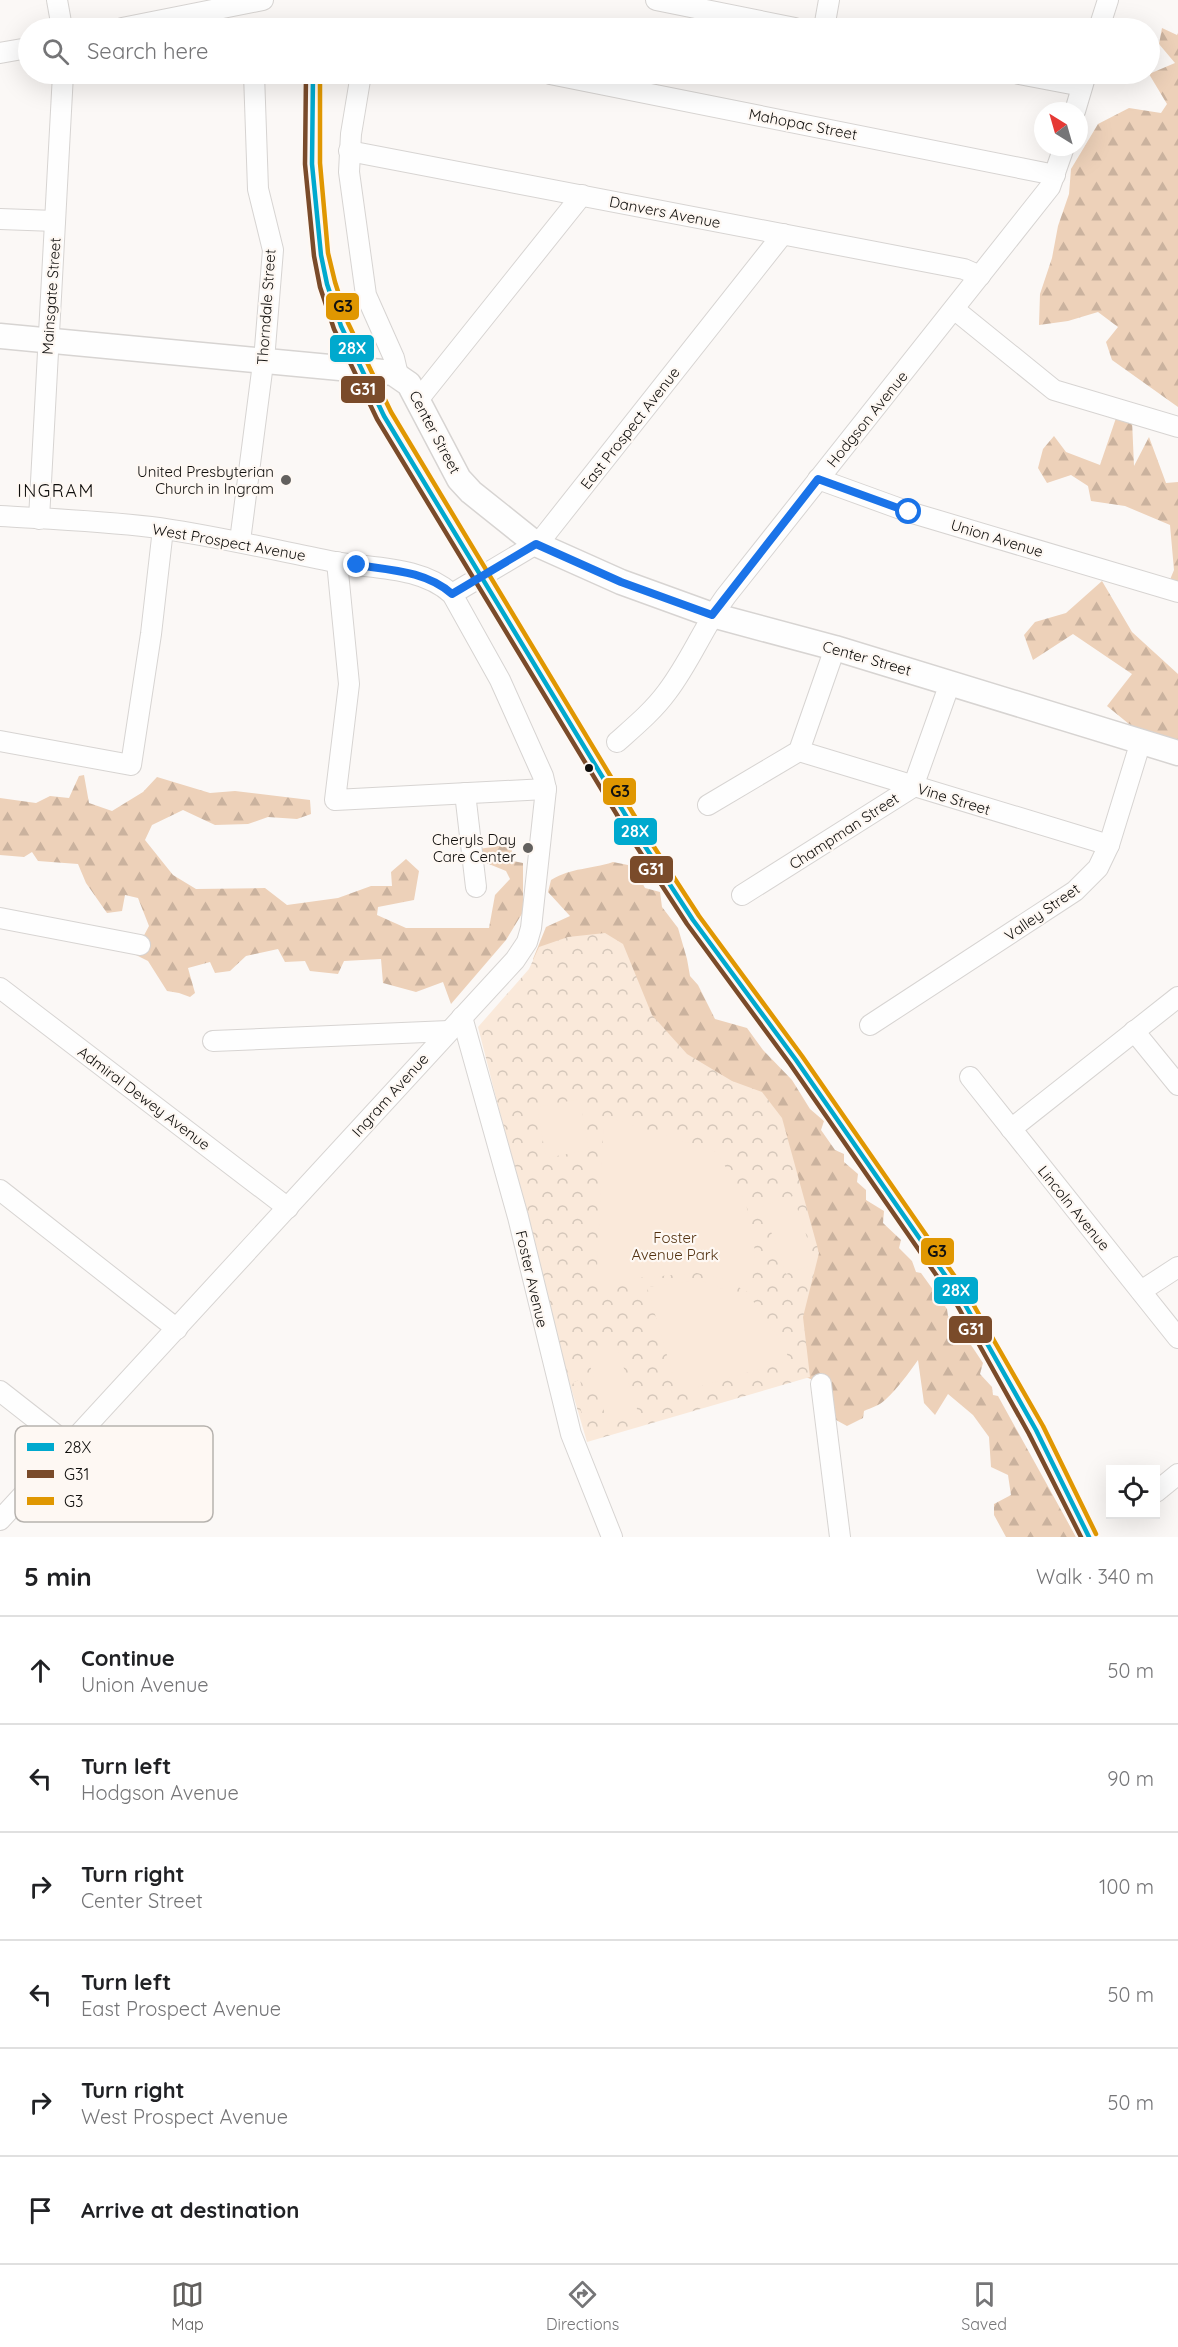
<!DOCTYPE html>
<html lang="en">
<head>
<meta charset="utf-8">
<style>
	:root { --surface:#fff; --page:#f2f2f2; --text:#202124; --muted:#757577; --line:#e0e0e0; --accent:#62605e }
	body { margin:0; font-family:Quicksand,sans-serif; background:var(--page); color:var(--text) }
	.controls { position:absolute; right:18px; bottom:18px; display:grid; overflow:hidden; border-radius:0px; box-shadow:0 6px 24px #0002 }
	.controls button { width:54px; height:54px; display:grid; place-items:center; padding:0; border:0; border-bottom:2px solid var(--line); background:var(--surface); color:var(--text); font:30px sans-serif }
	.compass { position:absolute; left:1034px; top:102px; width:54px; height:54px; border-radius:50%; background:var(--surface); box-shadow:0 6px 24px #0002; rotate:323deg }
	.stop { position:absolute; width:18px; height:18px; margin:-14px; border:4px solid #1a73e8; border-radius:50%; background:#fff }
	.stop.end { background:#1a73e8; border-color:#fff; box-shadow:0 2px 6px #0008 }
	.list { margin:0; padding:0; list-style:none }
	h2 { display:flex; justify-content:space-between; align-items:center; height:78px; margin:0; padding:0 24px; font-size:26px }
	h2 small { font-size:20px; font-weight:400; color:var(--muted) }
	.list li { display:grid; grid-template-columns:39px 1fr auto; gap:18px; align-items:center; box-sizing:border-box; height:108px; padding:0 24px; border-top:2px solid var(--line) }
	.list b { display:block; font-size:22px; white-space:nowrap }
	.list p { margin:0; font-size:20px; white-space:nowrap; color:var(--muted) }
	.list em { font-size:20px; font-style:normal; color:var(--muted) }
	.icon { flex:none; width:33px; height:33px; fill:none; stroke:currentColor; stroke-width:2; stroke-linecap:round; stroke-linejoin:round }
	.map { position:relative; flex:none; width:1178px; height:1537px; overflow:hidden }
	.search { position:absolute; background:var(--surface); box-shadow:0 6px 24px #0002; left:18px; right:18px; top:18px; height:66px; display:flex; align-items:center; gap:15px; box-sizing:border-box; padding:0 21px; border-radius:33px; color:var(--muted); font-size:22px }
	.sheet { height:726px; background:var(--surface) }
	nav { display:flex; justify-content:space-around; align-items:center; box-sizing:border-box; height:84px; border-top:2px solid var(--line); background:var(--surface); font-size:16px; color:var(--muted) }
	nav a { display:grid; justify-items:center; gap:3px }
	nav .on { color:var(--accent) }
	.map>svg:first-child { display:block }
</style>
</head>
<body>
<div class="map">
<svg width="1178" height="1537" viewBox="0 0 1178 1537">
	<defs>
		<pattern id="forest-firs" width="22" height="20" patternUnits="userSpaceOnUse" patternTransform="scale(1.5)"><rect width="22" height="20" fill="#edd1b9"/><path d="M5 1l3.5 6h-7zM16 11l3.5 6h-7z" fill="#cab29e"/></pattern>
		<pattern id="park-crowns" width="20" height="18" patternUnits="userSpaceOnUse" patternTransform="scale(1.5)"><rect width="20" height="18" fill="#fae9da"/><path d="M2 6a3 3 0 1 1 6 0M12 15a3 3 0 1 1 6 0" fill="none" stroke="#d5c7ba"/></pattern>
	</defs>
	<rect width="100%" height="100%" fill="#fbf8f6"/>
	<g fill="url(#forest-firs)">
		<polygon points="1162,28 1177,35 1178,33 1178,407 1112,360 1106,342 1118,327 1098,312 1068,321 1039,325 1040,294 1052,258 1058,226 1069,194 1071,169 1098,124 1129,108 1161,113 1167,104 1149,74 1175,63 1159,44"/>
		<polygon points="1116,418 1132,420 1134,466 1149,437 1166,483 1178,482 1178,585 1169,582 1174,570 1170,525 1125,506 1091,501 1088,486 1071,475 1047,483 1038,468 1043,449 1054,436 1066,452 1100,465"/>
		<polygon points="1102,581 1132,632 1178,674 1178,762 1173,760 1107,706 1132,674 1073,634 1033,660 1024,635 1035,622 1066,613"/>
		<polygon points="84,775 89,803 112,811 143,792 157,777 210,793 235,791 310,800 311,814 297,819 268,817 248,824 215,825 183,810 152,825 145,840 173,875 196,889 265,888 287,905 338,898 371,886 392,886 391,872 406,859 419,871 414,900 378,907 377,915 406,928 489,928 495,895 510,879 506,871 484,862 479,849 511,844 513,861 523,863 523,912 506,940 451,1004 443,982 416,992 383,983 381,959 344,961 338,974 310,971 305,961 285,962 278,949 246,956 230,971 215,973 210,962 188,968 195,993 190,997 179,993 167,991 148,961 134,954 149,926 138,898 125,895 122,911 107,913 86,883 78,864 38,861 32,852 24,857 0,855 0,798 36,803 50,796 69,798 79,776"/>
		<path d="M613,862L633,866L645,888L660,892L662,907L678,928L687,959L690,976L698,985L715,1019L747,1028L763,1050L792,1080L810,1109L824,1121L821,1130L835,1150L844,1154V1162L858,1174L857,1182L866,1190V1200L884,1211L883,1223L901,1240L899,1248L912,1261L916,1272L921,1273L947,1309L948,1316L959,1328V1337L967,1339L983,1363L980,1374L992,1387L993,1395L998,1396L1076,1537H1006L994,1515V1504L1011,1495L1008,1475L991,1467L989,1437L973,1415L948,1394L935,1415L924,1403L918,1360C908,1374 898,1388 885,1400C880,1405 871,1408 864,1411L863,1418L847,1426L836,1420L831,1382L822,1373L813,1380L801,1375L533,959L546,927L570,916L548,892L551,880C573,867 589,870 613,862Z"/>
	</g>
	<polygon fill="url(#park-crowns)" points="605,933 623,944 652,1015 687,1054 732,1081 762,1092 782,1118 819,1253 803,1317 810,1377 587,1442 564,1364 478,1027 529,969 539,947 568,937"/>
	<g fill="#fae9da">
		<polygon points="580,1099 589,1150 546,1158 537,1107"/>
		<polygon points="604,1116 717,1152 746,1203 755,1251 751,1294 724,1279 697,1273 602,1281 597,1272"/>
		<polygon points="793,1196 816,1264 786,1274 762,1206"/>
		<polygon points="700,1280 753,1301 779,1339 790,1360 678,1393 647,1287"/>
		<polygon points="617,1347 639,1415 608,1424 587,1356"/>
		<polygon points="580,1380 590,1419 584,1421 573,1382"/>
	</g>
	<g fill="none" stroke-linecap="round" stroke-linejoin="round">
		<defs>
			<g id="minor">
				<polyline points="57,0 62,28"/>
				<polyline points="656,0 795,28"/>
				<polyline points="122,28 263,0"/>
				<polyline points="824,28 829,0"/>
				<polyline points="1099,28 1108,0"/>
				<polyline points="0,53 28,48"/>
				<polyline points="361,74 351,134 349,172 366,295 394,358 398,375"/>
				<polyline points="550,74 1055,175"/>
				<polyline points="1019,74 1082,86"/>
				<polyline points="1075,111 1086,74"/>
				<polyline points="349,151 964,269 980,276"/>
				<polyline points="0,219 55,221"/>
				<polyline points="954,309 1054,390 1178,427"/>
				<polyline points="418,400 582,195"/>
				<polyline points="818,479 909,512 1178,592"/>
				<path d="M0,516C50,519 101,521 151,527C213,535 273,550 335,562C374,569 421,566 452,594L500,680L543,776L546,789L531,928L527,942L515,960L0,1520"/>
				<polyline points="39,519 63,74"/>
				<polyline points="240,541 265,348 273,250 258,189 254,74"/>
				<polyline points="337,562 349,684 335,800 546,789"/>
				<polyline points="452,594 536,544 545,535 783,234"/>
				<polyline points="0,741 131,765 151,634 163,529"/>
				<path d="M617,742C635,726 653,711 667,692C690,662 704,626 726,596L1050,187L1064,147"/>
				<polyline points="799,751 1109,845"/>
				<polyline points="465,793 476,887"/>
				<polyline points="708,805 799,751 835,648"/>
				<polyline points="742,895 913,787 950,683"/>
				<polyline points="0,918 140,945"/>
				<polyline points="0,988 288,1208"/>
				<polyline points="462,1017 518,1217 571,1434 612,1537"/>
				<polyline points="870,1025 1075,891 1098,868 1109,845 1141,741"/>
				<polyline points="1134,1031 1178,1085"/>
				<polyline points="213,1041 449,1031"/>
				<polyline points="970,1077 1178,1338"/>
				<polyline points="1011,1129 1178,997"/>
				<polyline points="0,1190 177,1329"/>
				<polyline points="1141,1291 1178,1267"/>
				<polyline points="821,1384 840,1537"/>
				<polyline points="0,1391 69,1445"/>
				<polyline points="1156,1492 1178,1474"/>
			</g>
			<polyline id="major" points="0,336 393,373 409,384 459,479 471,492 536,544 621,582 712,615 835,648 1178,753"/>
		</defs>
		<use href="#minor" stroke="#d7d4d2" stroke-width="22"/>
		<use href="#major" stroke="#d7d4d2" stroke-width="27"/>
		<use href="#minor" stroke="#fefefe" stroke-width="20"/>
		<use href="#major" stroke="#fefefe" stroke-width="24"/>
		<defs>
			<polyline id="bus-1" points="313,74 312,164 321,255 327,284 341,326 384,416 637,834 693,920 796,1060 963,1301 1036,1430 1089,1537"/>
			<polyline id="bus-2" points="306,74 305,164 314,256 320,287 334,329 377,419 631,838 687,924 790,1064 957,1305 1029,1434 1081,1537"/>
			<polyline id="bus-3" points="320,74 320,163 328,253 335,282 348,323 391,412 643,830 699,916 802,1056 969,1297 1043,1426 1096,1534"/>
		</defs>
		<use href="#bus-1" stroke="#fef8f3" stroke-width="9"/>
		<use href="#bus-2" stroke="#fef8f3" stroke-width="9"/>
		<use href="#bus-3" stroke="#fef8f3" stroke-width="9"/>
		<use href="#bus-1" stroke="#00a9ce" stroke-width="4.5"/>
		<use href="#bus-2" stroke="#7a4b2a" stroke-width="4.5"/>
		<use href="#bus-3" stroke="#e09701" stroke-width="4.5"/>
	</g>
	<g fill="none" stroke-linecap="round" stroke-linejoin="round">
		<path stroke="#1a73e8" stroke-width="8" d="M357,565C390,570 426,571 452,594L536,544L621,582L712,615L818,479L909,512"/>
	</g>
	<g fill="#62605e" stroke="#fef8f3" stroke-width="2">
		<circle cx="286" cy="480" r="6"/>
		<circle cx="528" cy="848" r="6"/>
	</g>
	<circle fill="#0f0e0c" stroke="#fef8f3" stroke-width="2" cx="589" cy="768" r="5"/>
	<g text-anchor="middle" dominant-baseline="central" stroke-width="4.5" stroke-linejoin="round" paint-order="stroke">
		<g font-size="15" fill="#0f0e0c" stroke="#fef8f3">
			<text transform="translate(803 124) rotate(11)">Mahopac Street</text>
			<text transform="translate(665 212) rotate(11)">Danvers Avenue</text>
			<text transform="translate(51 296) rotate(-86)">Mainsgate Street</text>
			<text transform="translate(266 307) rotate(-86)">Thorndale Street</text>
			<text transform="translate(867 419) rotate(-51)">Hodgson Avenue</text>
			<text transform="translate(630 428) rotate(-52)">East Prospect Avenue</text>
			<text transform="translate(435 432) rotate(62)">Center Street</text>
			<text transform="translate(997 538) rotate(17)">Union Avenue</text>
			<text transform="translate(229 542) rotate(10)">West Prospect Avenue</text>
			<text transform="translate(867 658) rotate(16)">Center Street</text>
			<text transform="translate(954 799) rotate(17)">Vine Street</text>
			<text transform="translate(844 831) rotate(-33)">Champman Street</text>
			<text transform="translate(1042 912) rotate(-35)">Valley Street</text>
			<text transform="translate(390 1095) rotate(-48)">Ingram Avenue</text>
			<text transform="translate(144 1098) rotate(37)">Admiral Dewey Avenue</text>
			<text transform="translate(1074 1208) rotate(51)">Lincoln Avenue</text>
			<text transform="translate(532 1279) rotate(77)">Foster Avenue</text>
		</g>
		<g font-size="15" fill="#0f0e0c" stroke="#fef8f3" text-anchor="end">
			<text x="274" y="471">United Presbyterian<tspan x="274" dy="17">Church in Ingram</tspan></text>
			<text x="516" y="839">Cheryls Day<tspan x="516" dy="17">Care Center</tspan></text>
		</g>
		<g font-size="15" fill="#533211" stroke="#fef8f3">
			<text x="675" y="1237">Foster<tspan x="675" dy="17">Avenue Park</tspan></text>
		</g>
		<g font-size="18" letter-spacing="1.5" fill="#0f0e0c" stroke="#fef8f3">
			<text x="56" y="490">INGRAM</text>
		</g>
	</g>
	<rect x="15" y="1426" width="198" height="96" rx="9" fill="#fef8f3" stroke="#b6b2ae" stroke-width="1.5"/>
	<rect x="27" y="1443" width="27" height="8" fill="#00a9ce"/>
	<rect x="27" y="1470" width="27" height="8" fill="#7a4b2a"/>
	<rect x="27" y="1497" width="27" height="8" fill="#e09701"/>
	<g font-size="16" fill="#0f0e0c">
		<text x="64" y="1453">28X</text>
		<text x="64" y="1480">G31</text>
		<text x="64" y="1507">G3</text>
	</g>
	<g stroke="#fef8f3" stroke-width="2">
		<rect x="325" y="292" width="35" height="29" rx="6" fill="#e09701"/>
		<rect x="329" y="334" width="46" height="29" rx="6" fill="#00a9ce"/>
		<rect x="340" y="375" width="46" height="29" rx="6" fill="#7a4b2a"/>
		<rect x="602" y="777" width="35" height="29" rx="6" fill="#e09701"/>
		<rect x="613" y="817" width="45" height="29" rx="6" fill="#00a9ce"/>
		<rect x="629" y="855" width="45" height="29" rx="6" fill="#7a4b2a"/>
		<rect x="920" y="1237" width="35" height="29" rx="6" fill="#e09701"/>
		<rect x="933" y="1276" width="46" height="29" rx="6" fill="#00a9ce"/>
		<rect x="948" y="1315" width="45" height="29" rx="6" fill="#7a4b2a"/>
	</g>
	<g font-size="16" text-anchor="middle" font-weight="bold" fill="#fff">
		<text x="352" y="354">28X</text>
		<text x="363" y="395">G31</text>
		<text x="635" y="837">28X</text>
		<text x="651" y="875">G31</text>
		<text x="956" y="1296">28X</text>
		<text x="971" y="1335">G31</text>
	</g>
	<g font-size="16" text-anchor="middle" font-weight="bold" fill="#111">
		<text x="343" y="312">G3</text>
		<text x="620" y="797">G3</text>
		<text x="937" y="1257">G3</text>
	</g>
</svg>
<div class="controls">
<button><svg class="icon" aria-label="locate" viewBox="0 0 24 24"><circle cx="12" cy="12" r="6"/><path d="M12 2v4M12 18v4M2 12h4M18 12h4"/></svg></button>
</div>
<svg class="compass" viewBox="-18 -18 36 36"><path d="M0-13l5 13h-10z" fill="#e53935"/><path d="M0 13l5-13h-10z" fill="#757577"/></svg>
<div class="stop" style="left:909px;top:512px"></div>
<div class="stop end" style="left:357px;top:565px"></div>
<div class="search"><svg class="icon" aria-label="search" viewBox="0 0 24 24"><circle cx="10" cy="10" r="6"/><path d="M15 15l6 6"/></svg>Search here</div>
</div>
<section class="sheet">
<h2>5 min<small>Walk · 340 m</small></h2>
<ul class="list">
<li><svg class="icon" aria-label="ahead" viewBox="0 0 24 24"><path d="M12 20V5M6 11l6-6 6 6"/></svg><div><b>Continue</b><p>Union Avenue</p></div><em>50 m</em></li>
<li><svg class="icon" aria-label="left" viewBox="0 0 24 24"><path d="M17 20v-9H6M10 6l-5 5 5 5"/></svg><div><b>Turn left</b><p>Hodgson Avenue</p></div><em>90 m</em></li>
<li><svg class="icon" aria-label="right" viewBox="0 0 24 24"><path d="M7 20v-9h11M14 6l5 5-5 5"/></svg><div><b>Turn right</b><p>Center Street</p></div><em>100 m</em></li>
<li><svg class="icon" aria-label="left" viewBox="0 0 24 24"><path d="M17 20v-9H6M10 6l-5 5 5 5"/></svg><div><b>Turn left</b><p>East Prospect Avenue</p></div><em>50 m</em></li>
<li><svg class="icon" aria-label="right" viewBox="0 0 24 24"><path d="M7 20v-9h11M14 6l5 5-5 5"/></svg><div><b>Turn right</b><p>West Prospect Avenue</p></div><em>50 m</em></li>
<li><svg class="icon" aria-label="arrive" viewBox="0 0 24 24"><path d="M6 21V4h12l-3 4 3 4H6"/></svg><div><b>Arrive at destination</b></div></li>
</ul>
</section>
<nav>
<a class="on"><svg class="icon" aria-label="map" viewBox="0 0 24 24"><path d="M3 6l6-2 6 2 6-2v14l-6 2-6-2-6 2zM9 4v14M15 6v14"/></svg>Map</a>
<a><svg class="icon" aria-label="directions" viewBox="0 0 24 24"><path d="M12 3l9 9-9 9-9-9zM9 14v-3h6M13 9l2 2-2 2"/></svg>Directions</a>
<a><svg class="icon" aria-label="saved" viewBox="0 0 24 24"><path d="M7 4h10v16l-5-4-5 4z"/></svg>Saved</a>
</nav>
</body>
</html>
